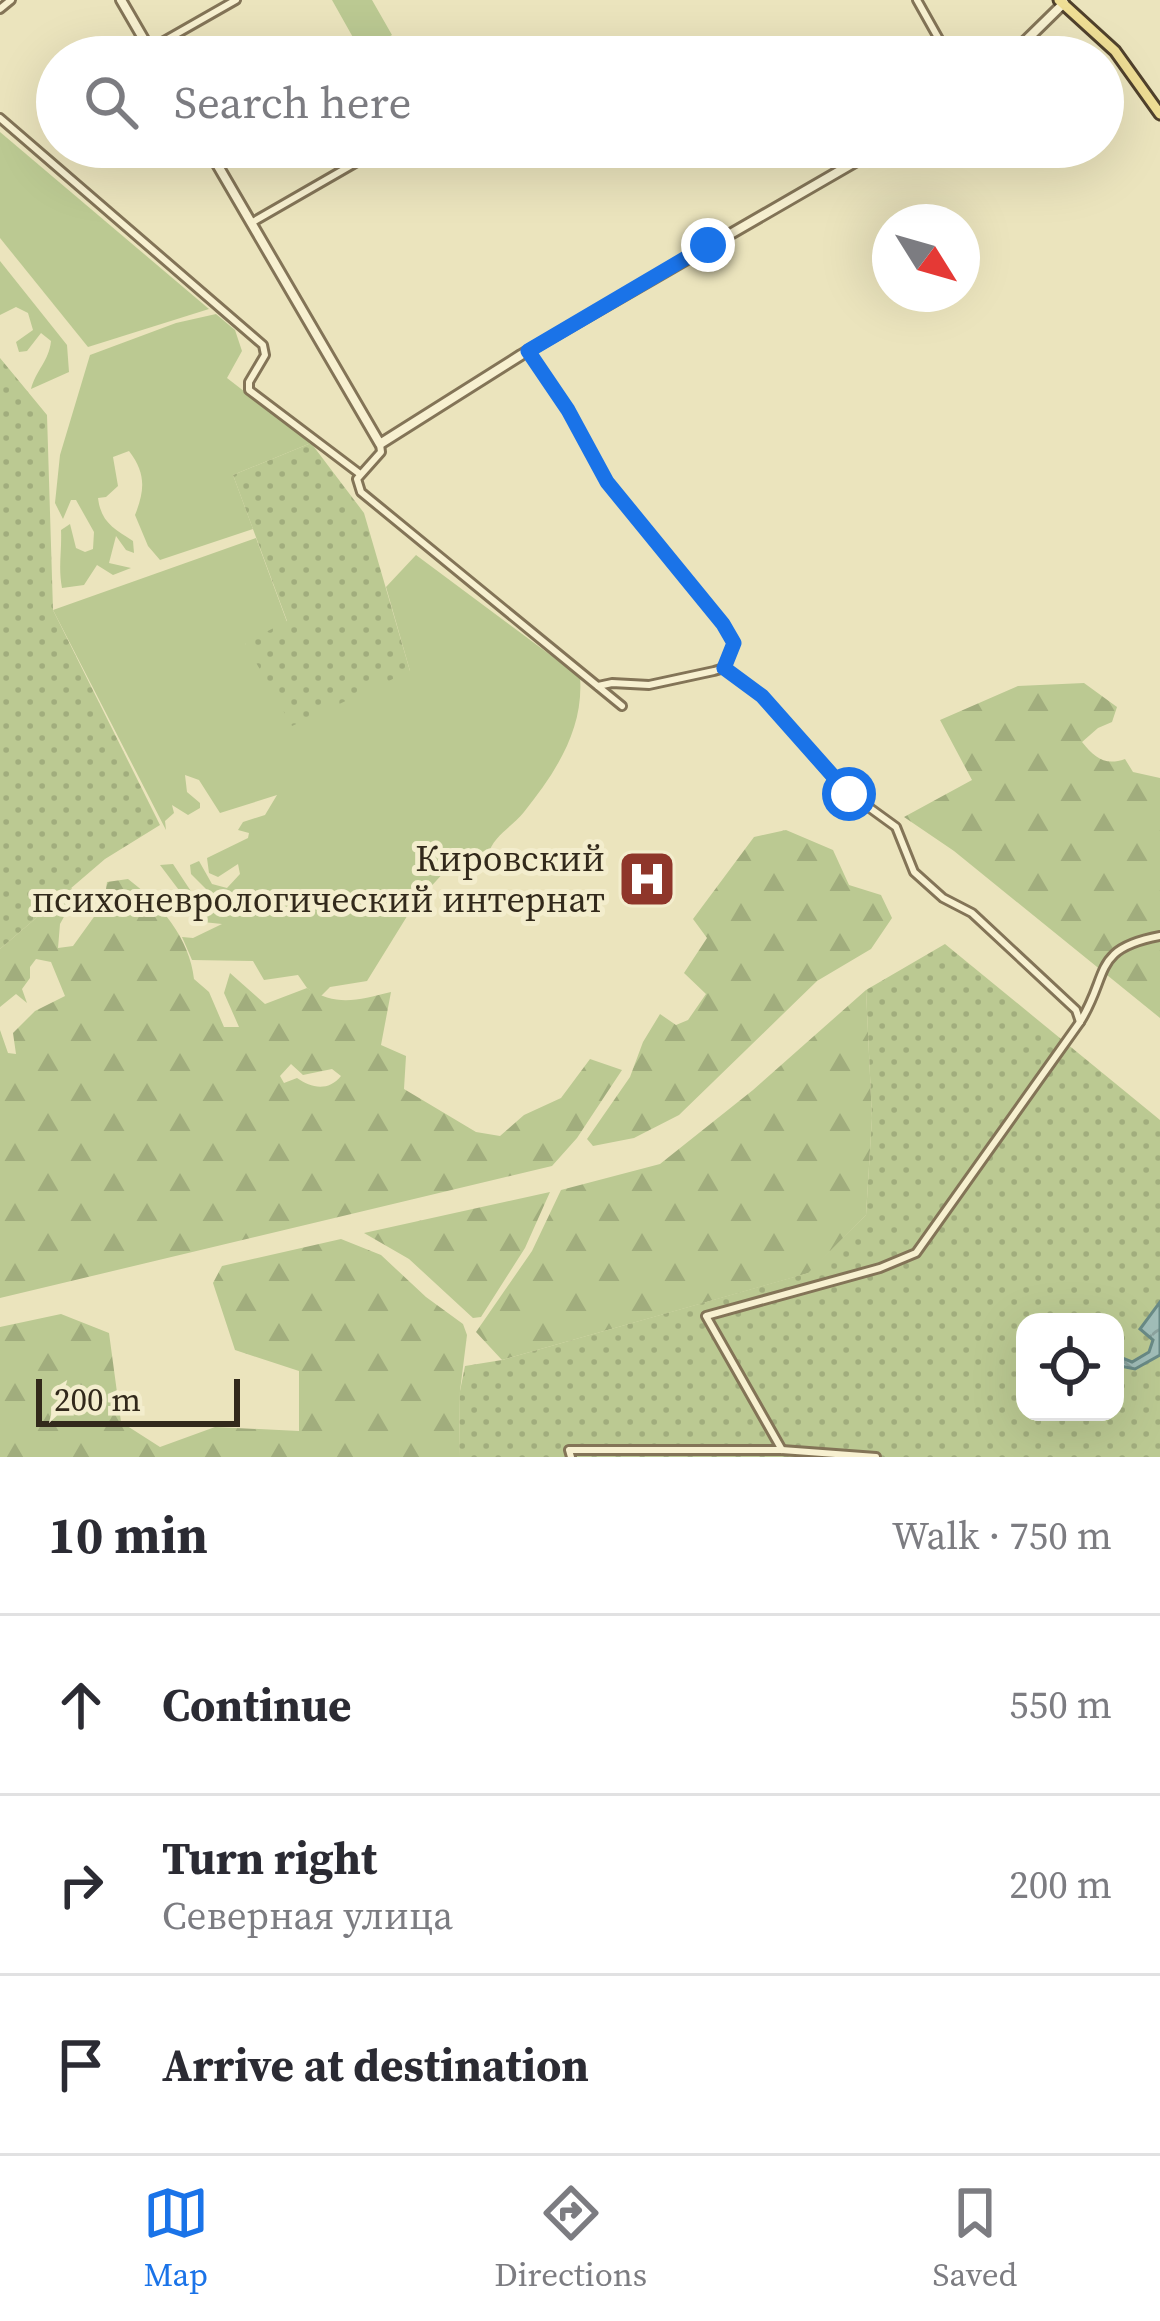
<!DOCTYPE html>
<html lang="en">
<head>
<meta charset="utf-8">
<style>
	:root { --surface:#fff; --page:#f2f2f3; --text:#2b2b33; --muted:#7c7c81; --line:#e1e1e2; --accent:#1a73e8 }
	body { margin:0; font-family:"Source Serif 4",serif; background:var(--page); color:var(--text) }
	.controls { position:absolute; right:36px; bottom:36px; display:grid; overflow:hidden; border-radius:24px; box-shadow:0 12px 48px #0002 }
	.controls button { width:108px; height:108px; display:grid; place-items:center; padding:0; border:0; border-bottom:3px solid var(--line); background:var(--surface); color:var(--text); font:60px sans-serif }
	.compass { position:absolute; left:872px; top:204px; width:108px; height:108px; border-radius:50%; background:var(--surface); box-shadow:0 12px 48px #0002; rotate:127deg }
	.scale { position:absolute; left:36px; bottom:30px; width:204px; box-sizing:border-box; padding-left:12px; border:6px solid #32291b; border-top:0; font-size:33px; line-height:42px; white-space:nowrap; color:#32291b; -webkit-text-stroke:9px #f3edcd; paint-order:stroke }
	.stop { position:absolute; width:36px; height:36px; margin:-27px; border:9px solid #1a73e8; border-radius:50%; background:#fff }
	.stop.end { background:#1a73e8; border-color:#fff; box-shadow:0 3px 12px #0008 }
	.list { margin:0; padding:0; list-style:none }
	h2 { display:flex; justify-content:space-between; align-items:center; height:156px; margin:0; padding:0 48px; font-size:51px }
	h2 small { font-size:39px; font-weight:400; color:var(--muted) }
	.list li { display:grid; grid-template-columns:78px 1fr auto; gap:36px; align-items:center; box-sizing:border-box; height:180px; padding:0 48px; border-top:3px solid var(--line) }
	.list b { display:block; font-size:45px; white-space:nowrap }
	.list p { margin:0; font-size:39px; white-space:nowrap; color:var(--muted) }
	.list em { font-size:39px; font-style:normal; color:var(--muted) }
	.icon { flex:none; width:66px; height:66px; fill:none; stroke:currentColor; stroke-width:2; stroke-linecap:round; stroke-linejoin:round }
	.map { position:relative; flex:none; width:1160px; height:1457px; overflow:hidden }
	.search { position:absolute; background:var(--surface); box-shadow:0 12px 48px #0002; left:36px; right:36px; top:36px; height:132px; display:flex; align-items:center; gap:30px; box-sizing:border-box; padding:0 42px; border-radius:66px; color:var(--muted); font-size:45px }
	.sheet { height:696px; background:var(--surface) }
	nav { display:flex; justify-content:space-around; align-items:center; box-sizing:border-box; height:168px; border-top:3px solid var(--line); background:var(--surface); font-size:33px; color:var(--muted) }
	nav a { display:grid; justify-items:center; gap:6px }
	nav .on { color:var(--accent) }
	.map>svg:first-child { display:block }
</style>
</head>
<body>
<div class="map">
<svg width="1160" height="1457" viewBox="0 0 1160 1457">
	<defs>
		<pattern id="forest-firs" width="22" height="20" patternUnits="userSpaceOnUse" patternTransform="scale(3)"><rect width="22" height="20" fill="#bbc992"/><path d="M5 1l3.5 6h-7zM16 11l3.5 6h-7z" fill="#a1ad7d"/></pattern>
		<pattern id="garden-dots" width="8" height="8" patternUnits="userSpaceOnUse" patternTransform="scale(3)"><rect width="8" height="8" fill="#bbc992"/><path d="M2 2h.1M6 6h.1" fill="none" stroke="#a1ad7d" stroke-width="1.8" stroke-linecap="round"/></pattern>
		<pattern id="water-waves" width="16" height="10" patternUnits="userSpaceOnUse" patternTransform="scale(3)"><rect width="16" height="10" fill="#a1bdb8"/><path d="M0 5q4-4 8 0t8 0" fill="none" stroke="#8ba29e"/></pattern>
	</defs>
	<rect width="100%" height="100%" fill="#ebe4bd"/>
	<g fill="#bbc992">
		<polygon points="332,0 372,0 392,35 380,42 388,57 364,57"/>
		<polygon points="0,132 209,309 88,347 0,238"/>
		<path d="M0,261L67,345L69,372L31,389C36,370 49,361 51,341L41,333L27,351L19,352L16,342L33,330L28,313L16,307L0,315Z"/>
		<path d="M216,314L235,330L242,351L227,378L311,443L233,475L253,529L160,560L148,546L135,515C145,490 146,473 129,451L113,457L118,486L106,497L98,498C101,522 113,528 133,541L134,553L126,550L116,536L109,563L131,568L113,575L97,565L84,585L62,588C58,566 62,552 61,530L70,524L76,548L85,552L93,549L94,532L76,500H71L63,519L55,503L60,455L90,355L176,323Z"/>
		<path d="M256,538L287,622L245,644L410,671L386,587L416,555L580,677C584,729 556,772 524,812C512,827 493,836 488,855L458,857L414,905L367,981L330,987L320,997L307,988L298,975L264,980L253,961L192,960L182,937L193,938L222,924L203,922L160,865L173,864L202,908L207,902V890L191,874L190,865L199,861L212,884L227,888L240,874L238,864L218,877L209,873L207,858L248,838L249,833L238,830L243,822L265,815L277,795L220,813L199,780L185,775L187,792L200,803V808L188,815L172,805L174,813L165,821L166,830L53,610Z"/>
	</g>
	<g fill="url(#forest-firs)" fill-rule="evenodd">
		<path d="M1084,683L1117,707L1112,722L1098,728L1082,742C1095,758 1105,766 1125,759L1133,772L1160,778V1018L954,851L904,817L972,780L940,720L1018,686Z"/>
		<polygon points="786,830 833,850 849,885 881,895 892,918 871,949 817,981 679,1115 634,1138 593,1146 587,1139 630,1077 643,1042 660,1014 676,1025 688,1020 706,994 684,973 707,938 693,919 754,837"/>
		<path d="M128,879C160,903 190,939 194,979L209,992L224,1027H239L224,993L230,973L265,1004L307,988C337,1007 358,1000 391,992L381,1045L406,1056L404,1089L476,1132L500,1136L524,1115L561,1098L590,1059L622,1070L577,1138L552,1166L0,1298V1030L8,1053L16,1054L13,1033L35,1011L65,996L51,962L36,959L30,967V978L22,989L27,1003L16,994L0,1007V949L71,888L77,893L60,924L58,948L73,946L104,903L107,882ZM291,1064L303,1075L332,1069L341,1076C328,1092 311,1088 297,1078L284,1083L280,1076Z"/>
		<polygon points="866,990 872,1118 866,1215 809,1273 502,1360 476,1332 532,1251 561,1190 660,1164 753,1090"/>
		<polygon points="550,1192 525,1248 481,1317 473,1318 409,1259 364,1233"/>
		<polygon points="341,1239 381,1255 426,1297 463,1324 467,1335 460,1391 459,1457 0,1457 0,1327 61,1314 109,1333 121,1422 160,1447 215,1427 299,1431 299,1371 235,1350 213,1283 222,1266"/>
	</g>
	<g fill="url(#garden-dots)" fill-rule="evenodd">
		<polygon points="0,358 47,415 53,610 160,825 105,859 0,949"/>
		<polygon points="311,443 364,513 410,671 292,726 245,643 287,621 233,475"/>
		<path d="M945,944L1160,1120V1457H459L460,1391L465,1366L502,1360L808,1273L866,1215L872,1118L866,990ZM1025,1322H1115V1412H1025Z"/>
	</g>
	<polygon fill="url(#water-waves)" stroke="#698a86" stroke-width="3" points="1160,1302 1160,1355 1135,1369 1115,1365 1115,1355 1132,1362 1149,1352 1153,1340 1140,1329"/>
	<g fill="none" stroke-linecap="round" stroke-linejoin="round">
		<defs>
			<g id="minor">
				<polyline points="917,0 949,57"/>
				<polyline points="0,9 11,0"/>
				<polyline points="150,49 236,0"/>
				<polyline points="592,57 603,51"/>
				<polyline points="0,118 263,345 265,355 249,382 249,390 360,474"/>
				<polyline points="251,223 383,147"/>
				<polyline points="528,351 568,409 607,482 723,624 734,643 724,668 714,671 649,685 612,683 598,686"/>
				<polyline points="380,444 381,452 357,479 361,492 622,706"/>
				<polyline points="724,668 762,696 841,787 896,827 914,872 943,898 972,913 1076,1010 1080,1022"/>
				<path d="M782,1450L706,1316L880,1268L916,1253L1080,1022C1110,974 1091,949 1160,936"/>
				<polyline points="571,1457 569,1450 782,1450 876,1457"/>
			</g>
			<g id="tertiary">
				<polyline points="121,0 154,57"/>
				<polyline points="1009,57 1064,3"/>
				<polyline points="207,147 380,444 521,355 881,147"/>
			</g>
			<polyline id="primary" points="1059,0 1115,51 1160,114"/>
		</defs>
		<use href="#minor" stroke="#837457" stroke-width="12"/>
		<use href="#tertiary" stroke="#837457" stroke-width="14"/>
		<use href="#primary" stroke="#50412c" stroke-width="15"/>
		<use href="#minor" stroke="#f7f0d0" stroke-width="6"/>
		<use href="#tertiary" stroke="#f7f0d0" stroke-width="8"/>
		<use href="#primary" stroke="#efde95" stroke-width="9"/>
	</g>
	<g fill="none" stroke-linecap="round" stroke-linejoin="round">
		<polyline stroke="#1a73e8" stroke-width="15" points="708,245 528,351 568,410 607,482 723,624 734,643 724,668 762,696 849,794"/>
	</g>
	<defs>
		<symbol id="hospital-square" viewBox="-11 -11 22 22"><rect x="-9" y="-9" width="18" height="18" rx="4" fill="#8f362a" stroke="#f3edcd"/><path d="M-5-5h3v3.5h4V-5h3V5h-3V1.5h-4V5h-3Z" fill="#fff"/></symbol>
	</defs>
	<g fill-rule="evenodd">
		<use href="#hospital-square" x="614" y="846" width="66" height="66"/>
	</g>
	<g text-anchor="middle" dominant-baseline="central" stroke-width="10" stroke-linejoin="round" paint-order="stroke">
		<g font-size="36" fill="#32291b" stroke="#f3edcd" text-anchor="end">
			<text x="605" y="858">Кировский<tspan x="605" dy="41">психоневрологический интернат</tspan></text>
		</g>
	</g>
</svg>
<div class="controls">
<button><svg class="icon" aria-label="locate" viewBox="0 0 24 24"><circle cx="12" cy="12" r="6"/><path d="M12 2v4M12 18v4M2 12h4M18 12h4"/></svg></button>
</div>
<svg class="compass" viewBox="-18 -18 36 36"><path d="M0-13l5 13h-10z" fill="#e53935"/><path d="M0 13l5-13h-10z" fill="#7c7c81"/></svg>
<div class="scale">200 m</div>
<div class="stop" style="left:849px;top:794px"></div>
<div class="stop end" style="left:708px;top:245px"></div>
<div class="search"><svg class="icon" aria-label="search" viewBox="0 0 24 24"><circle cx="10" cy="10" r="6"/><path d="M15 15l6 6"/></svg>Search here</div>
</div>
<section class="sheet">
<h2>10 min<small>Walk · 750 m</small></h2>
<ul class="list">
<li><svg class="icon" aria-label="ahead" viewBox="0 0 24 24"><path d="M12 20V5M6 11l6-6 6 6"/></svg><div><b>Continue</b></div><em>550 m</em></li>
<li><svg class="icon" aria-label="right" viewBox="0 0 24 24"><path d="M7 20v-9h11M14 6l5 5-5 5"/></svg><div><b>Turn right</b><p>Северная улица</p></div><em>200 m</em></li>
<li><svg class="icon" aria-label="arrive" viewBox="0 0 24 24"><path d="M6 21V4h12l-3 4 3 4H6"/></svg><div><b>Arrive at destination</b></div></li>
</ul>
</section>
<nav>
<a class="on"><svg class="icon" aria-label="map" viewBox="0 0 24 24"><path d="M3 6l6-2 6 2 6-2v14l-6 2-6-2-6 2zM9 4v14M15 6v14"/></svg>Map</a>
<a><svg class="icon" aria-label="directions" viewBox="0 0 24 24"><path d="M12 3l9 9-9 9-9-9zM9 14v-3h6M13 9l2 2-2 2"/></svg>Directions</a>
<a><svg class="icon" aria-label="saved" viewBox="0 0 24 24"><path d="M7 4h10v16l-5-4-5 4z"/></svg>Saved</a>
</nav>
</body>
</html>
